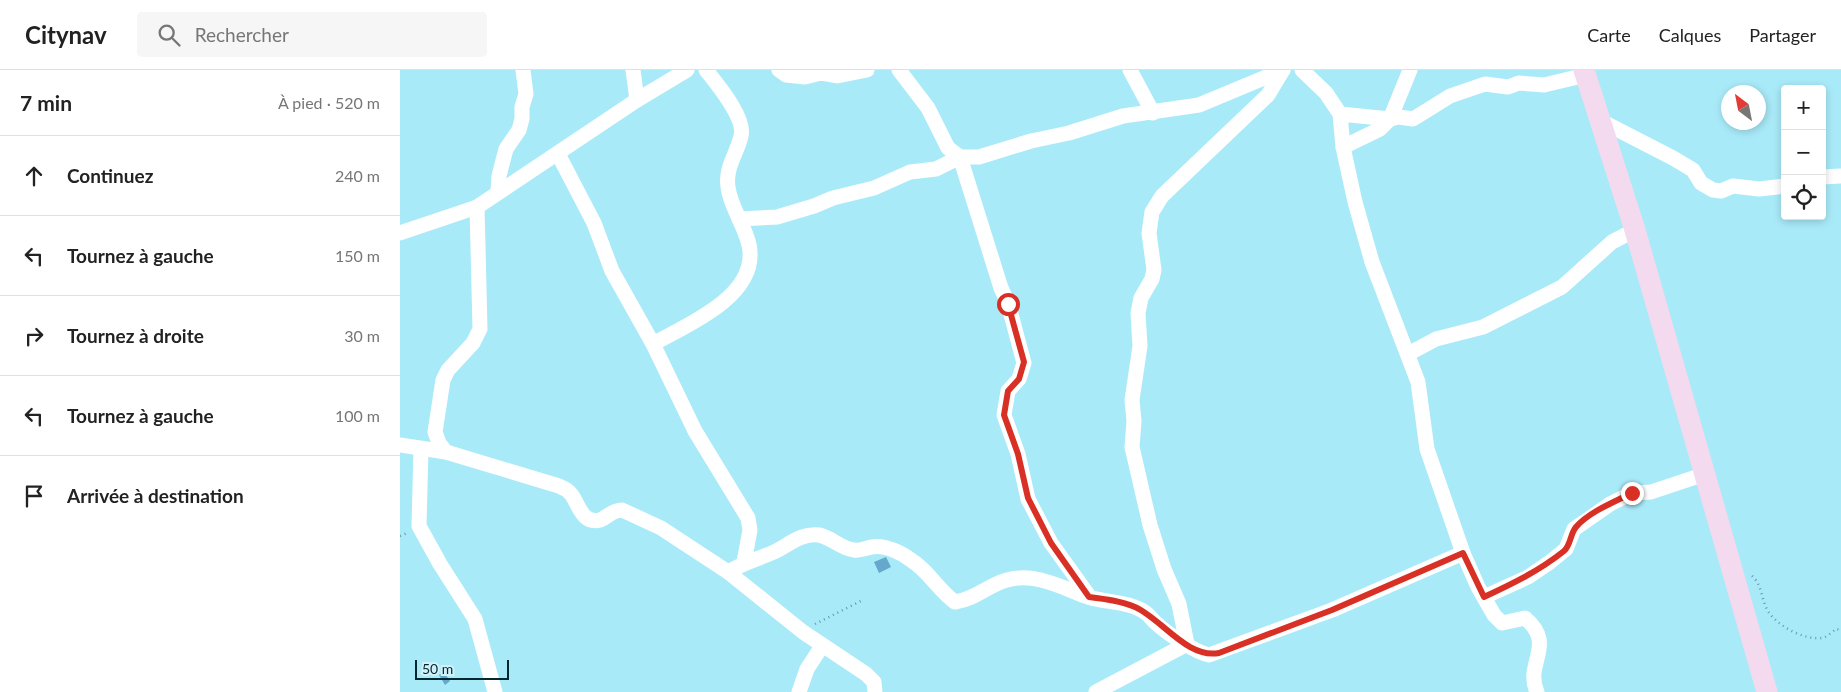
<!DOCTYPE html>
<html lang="fr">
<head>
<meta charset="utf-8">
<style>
	:root { --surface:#fff; --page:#f6f6f6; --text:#222; --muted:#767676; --line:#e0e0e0 }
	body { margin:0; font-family:Lato,sans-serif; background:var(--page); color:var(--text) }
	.controls { position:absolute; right:15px; top:15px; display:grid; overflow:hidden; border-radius:5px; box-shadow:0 2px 8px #0003 }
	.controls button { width:45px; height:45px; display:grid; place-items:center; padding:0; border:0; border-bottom:1px solid var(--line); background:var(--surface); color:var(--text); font:25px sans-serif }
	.compass { position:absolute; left:1321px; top:15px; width:45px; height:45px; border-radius:50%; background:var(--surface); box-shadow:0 2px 8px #0003; rotate:328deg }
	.scale { position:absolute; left:15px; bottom:12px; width:94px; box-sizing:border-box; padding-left:5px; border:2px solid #02282f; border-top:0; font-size:14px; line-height:18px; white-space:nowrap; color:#02282f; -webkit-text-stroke:4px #d2f1f9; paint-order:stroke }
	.stop { position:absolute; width:15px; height:15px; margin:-11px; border:4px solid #d93025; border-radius:50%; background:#fff }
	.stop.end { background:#d93025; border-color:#fff; box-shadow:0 1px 5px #0008 }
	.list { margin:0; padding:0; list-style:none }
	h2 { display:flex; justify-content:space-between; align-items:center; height:65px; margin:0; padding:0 20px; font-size:21px }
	h2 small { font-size:16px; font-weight:400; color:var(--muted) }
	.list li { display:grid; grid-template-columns:32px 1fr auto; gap:15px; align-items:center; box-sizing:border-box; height:80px; padding:0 20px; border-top:1px solid var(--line) }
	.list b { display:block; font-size:19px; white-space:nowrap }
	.list em { font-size:16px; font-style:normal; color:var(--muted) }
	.icon { flex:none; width:28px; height:28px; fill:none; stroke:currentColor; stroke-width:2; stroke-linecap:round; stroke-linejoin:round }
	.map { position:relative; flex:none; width:1441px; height:622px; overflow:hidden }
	header { display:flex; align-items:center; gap:30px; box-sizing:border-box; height:70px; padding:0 25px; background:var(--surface); border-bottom:1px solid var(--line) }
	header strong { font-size:24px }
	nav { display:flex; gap:28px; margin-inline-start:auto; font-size:18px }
	.search { width:350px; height:45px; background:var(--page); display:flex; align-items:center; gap:12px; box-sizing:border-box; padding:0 18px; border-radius:5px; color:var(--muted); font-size:19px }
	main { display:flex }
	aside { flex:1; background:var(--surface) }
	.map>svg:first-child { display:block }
</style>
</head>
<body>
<header>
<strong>Citynav</strong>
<div class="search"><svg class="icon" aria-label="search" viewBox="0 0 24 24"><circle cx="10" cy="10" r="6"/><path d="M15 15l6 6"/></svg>Rechercher</div>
<nav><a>Carte</a><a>Calques</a><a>Partager</a></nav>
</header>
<main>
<aside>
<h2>7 min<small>À pied · 520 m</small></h2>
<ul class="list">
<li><svg class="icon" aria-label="ahead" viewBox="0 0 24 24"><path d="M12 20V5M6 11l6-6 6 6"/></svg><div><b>Continuez</b></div><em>240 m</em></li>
<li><svg class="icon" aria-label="left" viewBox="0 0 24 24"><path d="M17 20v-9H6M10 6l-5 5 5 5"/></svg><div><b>Tournez à gauche</b></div><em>150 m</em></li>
<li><svg class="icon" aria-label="right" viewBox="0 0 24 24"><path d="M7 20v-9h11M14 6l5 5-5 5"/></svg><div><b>Tournez à droite</b></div><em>30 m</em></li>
<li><svg class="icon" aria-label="left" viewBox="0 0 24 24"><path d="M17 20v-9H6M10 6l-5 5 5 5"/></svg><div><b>Tournez à gauche</b></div><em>100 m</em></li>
<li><svg class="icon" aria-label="arrive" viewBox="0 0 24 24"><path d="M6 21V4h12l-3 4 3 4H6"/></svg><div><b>Arrivée à destination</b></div></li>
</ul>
</aside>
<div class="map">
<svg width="1441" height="622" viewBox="0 0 1441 622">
	<rect width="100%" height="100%" fill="#a9eaf9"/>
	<g fill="#66a8cc">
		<polygon points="486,487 491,497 479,503 474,492"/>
		<polygon points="44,602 50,611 45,615 39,605"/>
	</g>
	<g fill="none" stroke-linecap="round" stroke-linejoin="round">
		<g stroke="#669ca8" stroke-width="2.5" stroke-dasharray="1 4" stroke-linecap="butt">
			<polyline points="0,466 7,463"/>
			<path d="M1352,506C1363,515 1361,533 1370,544C1381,558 1405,570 1422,568C1427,567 1432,562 1436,559L1441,560"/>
			<polyline points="415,554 461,531"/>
		</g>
		<g stroke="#fff" stroke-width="15">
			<polyline points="233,0 237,30"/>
			<polyline points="379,0 386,5 405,7 421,3 437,6 467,0"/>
			<polyline points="499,0 528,38 548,78 560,87 579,87 631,71 669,63 723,46 799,35 883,0"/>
			<polyline points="730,0 753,43"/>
			<path d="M902,0L926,23L940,44L943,77L955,132L972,192L1018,312L1027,379L1063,483L1078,517L1094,545L1102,553L1125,548C1157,575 1124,593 1137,622"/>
			<polyline points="940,44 990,49 999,47 1013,49 1050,26 1085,14 1108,17 1119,13 1144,15 1186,5"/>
			<polyline points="1201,51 1273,88 1293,100 1301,113 1313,120 1321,121 1333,116 1359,119 1385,116"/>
			<polyline points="943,77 980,59 990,49 1010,0"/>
			<polyline points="158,84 194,153 212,201 253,274 295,361 348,448 350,460 344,492"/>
			<polyline points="1422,107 1441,106"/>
			<polyline points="98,122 99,106 106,79 119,60 122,49 122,37 126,24 123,0"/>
			<polyline points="339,149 377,147 414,136 433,128 474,118 510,102 536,99 560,87 601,218 608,233 624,293 619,309 608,321 604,345 618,384 628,429 651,473 689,526"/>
			<polyline points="0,163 77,137"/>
			<path d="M253,274C287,255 353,228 350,182C349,161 330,138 328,117C325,97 337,84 341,66C346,48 317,14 306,0"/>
			<polyline points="1008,284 1036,269 1083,257 1162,217 1212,172 1235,160"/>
			<path d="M0,375L46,382L159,416C162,418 167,419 169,422C178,429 180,455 200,450C208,447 212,440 222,440L261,458L328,502L403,562L466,604L474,612L475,622"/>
			<polyline points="21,379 19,456 40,494 75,549 95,622"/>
			<polyline points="46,382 39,373 35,362 43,310 48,300 73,273 80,259 77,137 237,30 287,0"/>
			<path d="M328,502C343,493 358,489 374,482C389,475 400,463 419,465C431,467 441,479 454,480C461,481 465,478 472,477C484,474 502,483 511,490C529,501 538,520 555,532C576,529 588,515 607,510C636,502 662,518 688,527C707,533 729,531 746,543C750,546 753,551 757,554C768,564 795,582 809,585L932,540L1063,483"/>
			<polyline points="1084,527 1128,507 1150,492 1166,479 1174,459 1210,434 1232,423 1251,422 1305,404"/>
			<polyline points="399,622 407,599 422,576"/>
			<polyline points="696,622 787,574 779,534 764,499 750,455 732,377 734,351 732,330 740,276 738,243 741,228 752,209 754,200 749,163 752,142 762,126 868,25 883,0"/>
		</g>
		<polyline stroke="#f3daee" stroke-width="21" points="1184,0 1235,160 1367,622"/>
	</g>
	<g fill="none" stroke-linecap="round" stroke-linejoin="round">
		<path stroke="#d93025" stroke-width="6" d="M608,234L624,292L619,309L608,321L604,345L618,384L628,428L651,473L689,527C705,529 721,531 735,537C762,549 787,589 819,583L932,540L1063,483L1084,527C1112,514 1139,501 1164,481C1171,475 1170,464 1176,457C1189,442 1214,432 1232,423"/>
	</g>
</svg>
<div class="controls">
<button>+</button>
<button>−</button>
<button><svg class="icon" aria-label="locate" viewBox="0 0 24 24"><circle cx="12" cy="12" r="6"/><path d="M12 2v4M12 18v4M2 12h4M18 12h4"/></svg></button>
</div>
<svg class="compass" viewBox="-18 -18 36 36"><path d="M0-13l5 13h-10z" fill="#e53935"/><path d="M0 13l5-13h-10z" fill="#767676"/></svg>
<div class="scale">50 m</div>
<div class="stop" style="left:608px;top:234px"></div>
<div class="stop end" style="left:1232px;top:423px"></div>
</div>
</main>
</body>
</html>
